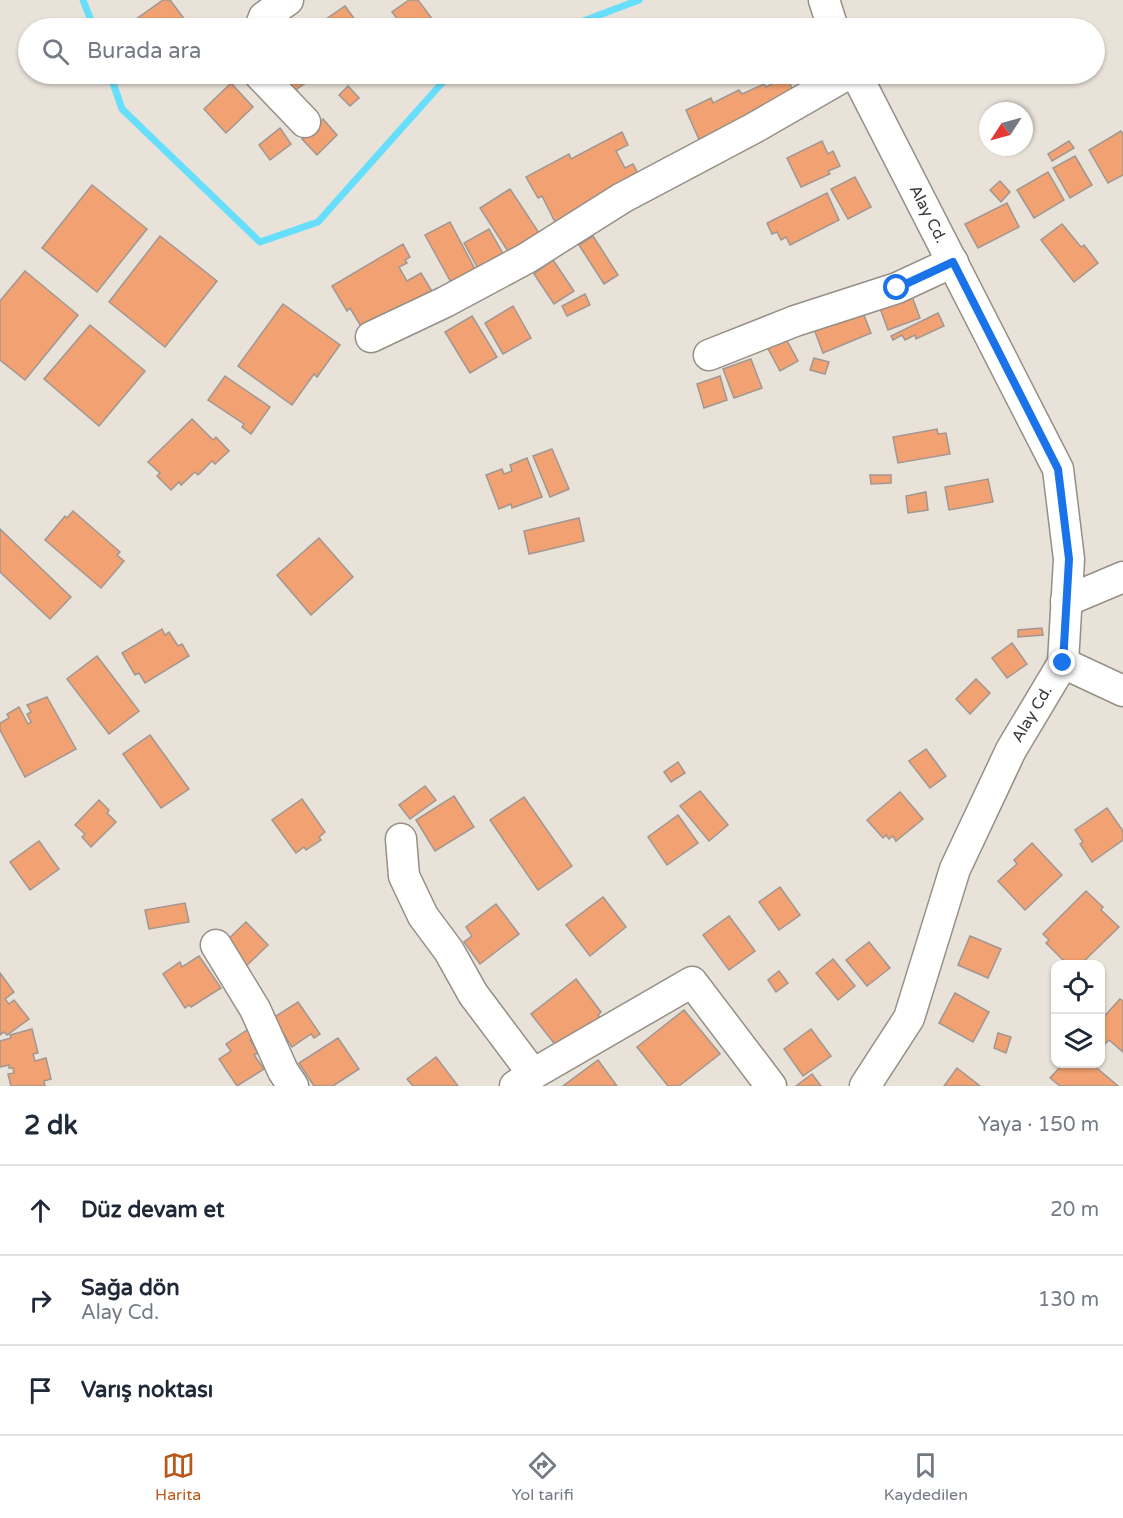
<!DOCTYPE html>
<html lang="tr">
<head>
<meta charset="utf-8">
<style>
	:root { --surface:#fff; --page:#f2f2f3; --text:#1f2937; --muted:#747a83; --line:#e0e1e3; --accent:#ba581a }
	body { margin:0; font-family:"Varela Round",sans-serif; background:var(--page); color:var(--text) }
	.controls { position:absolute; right:18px; bottom:18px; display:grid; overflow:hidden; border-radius:12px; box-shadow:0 2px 4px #0004 }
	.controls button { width:54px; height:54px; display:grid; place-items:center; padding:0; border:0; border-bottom:2px solid var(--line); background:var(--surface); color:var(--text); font:30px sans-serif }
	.compass { position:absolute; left:979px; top:102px; width:54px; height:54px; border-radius:50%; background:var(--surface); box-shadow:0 2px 4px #0004; rotate:234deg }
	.stop { position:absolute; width:18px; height:18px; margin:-14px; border:4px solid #1a73e8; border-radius:50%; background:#fff }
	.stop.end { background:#1a73e8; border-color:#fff; box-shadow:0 2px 6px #0008 }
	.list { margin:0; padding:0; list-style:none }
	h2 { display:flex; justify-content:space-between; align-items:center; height:78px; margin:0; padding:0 24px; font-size:26px }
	h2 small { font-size:20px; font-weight:400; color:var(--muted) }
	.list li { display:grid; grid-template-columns:39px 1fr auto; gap:18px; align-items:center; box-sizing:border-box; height:90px; padding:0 24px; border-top:2px solid var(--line) }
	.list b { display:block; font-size:22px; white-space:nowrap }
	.list p { margin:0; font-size:20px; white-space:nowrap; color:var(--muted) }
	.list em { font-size:20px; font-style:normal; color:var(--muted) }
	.icon { flex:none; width:33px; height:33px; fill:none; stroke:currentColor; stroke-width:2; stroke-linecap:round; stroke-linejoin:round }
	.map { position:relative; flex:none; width:1123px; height:1086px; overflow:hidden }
	.search { position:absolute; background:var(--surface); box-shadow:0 2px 4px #0004; left:18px; right:18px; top:18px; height:66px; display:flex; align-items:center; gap:15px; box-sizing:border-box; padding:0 21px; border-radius:33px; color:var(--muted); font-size:22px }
	.sheet { height:348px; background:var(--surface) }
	nav { display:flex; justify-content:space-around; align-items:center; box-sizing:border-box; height:84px; border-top:2px solid var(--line); background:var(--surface); font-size:16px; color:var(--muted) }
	nav a { display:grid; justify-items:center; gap:3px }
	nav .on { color:var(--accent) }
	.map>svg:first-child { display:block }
</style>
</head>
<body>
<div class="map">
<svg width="1123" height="1086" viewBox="0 0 1123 1086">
	<rect width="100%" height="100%" fill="#e9e2d9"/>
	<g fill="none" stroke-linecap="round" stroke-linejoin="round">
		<g stroke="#67dffc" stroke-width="7">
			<polyline points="83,0 94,28"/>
			<polyline points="565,28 639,0"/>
			<polyline points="110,74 122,109 260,242 318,222 450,74"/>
		</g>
	</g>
	<g fill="#f1a172" stroke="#a19791" stroke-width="1.5">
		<polygon points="163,0 170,0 191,28 137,28 132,22"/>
		<polygon points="409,0 418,0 433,20 422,28 404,28 392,12"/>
		<polygon points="345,6 361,28 313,28"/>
		<polygon points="278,74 319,74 291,93"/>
		<polygon points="787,77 798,102 702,146 686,110 711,98 713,103 739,90 742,94 764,84 766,87"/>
		<polygon points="231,83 253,107 226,133 204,109"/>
		<polygon points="348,86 359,98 350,106 339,95"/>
		<polygon points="323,119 337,135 317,155 302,139"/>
		<polygon points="280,128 291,144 270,160 259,145"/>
		<polygon points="1121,131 1123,134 1123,175 1108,183 1089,150"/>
		<polygon points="622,132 628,145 616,151 625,168 633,164 643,183 558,228 542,196 538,198 526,177 569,154 571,159"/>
		<polygon points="822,141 828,154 833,151 840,166 828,171 830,174 801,187 787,158"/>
		<polygon points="1069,141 1074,148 1052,161 1048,154"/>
		<polygon points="1075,156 1092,185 1070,198 1053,168"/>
		<polygon points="1048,172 1064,200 1034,218 1017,190"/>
		<polygon points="855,177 871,207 848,219 831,189"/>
		<polygon points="1000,181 1010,192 1001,202 990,190"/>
		<polygon points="92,185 147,229 97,292 42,248"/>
		<polygon points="510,189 541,236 511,256 480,208"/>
		<polygon points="827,193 839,220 790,245 786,237 781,240 777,232 772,234 767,223"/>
		<polygon points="1007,203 1019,227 978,248 965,224"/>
		<polygon points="450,222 477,273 453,286 425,235"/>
		<polygon points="1062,224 1081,247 1084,245 1098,263 1074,282 1041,240"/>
		<polygon points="489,229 505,257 480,272 464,243"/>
		<polygon points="160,236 217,281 165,347 109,302"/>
		<polygon points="593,236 618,275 604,284 579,245"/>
		<polygon points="403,244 410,257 405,260 407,263 399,267 407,281 421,273 436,298 368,338 350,308 347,311 332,286"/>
		<polygon points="553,260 574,291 554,304 534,274"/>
		<polygon points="25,271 78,315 25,380 0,360 0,301"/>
		<polygon points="910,291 920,318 888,330 878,303"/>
		<polygon points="585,294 590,305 567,316 562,306"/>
		<polygon points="283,304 340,345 317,377 314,374 292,405 238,366"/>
		<polygon points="513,306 531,338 503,354 485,323"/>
		<polygon points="862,310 871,333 823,353 814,329"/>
		<polygon points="938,313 944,326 916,339 915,335 905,340 902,335 893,340 891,336"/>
		<polygon points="472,316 497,357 470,373 445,332"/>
		<polygon points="90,325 145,371 99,426 44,379"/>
		<polygon points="784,335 798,361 780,371 766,345"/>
		<polygon points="814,358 829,362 825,374 810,370"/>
		<polygon points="751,359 762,388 734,398 723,369"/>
		<polygon points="225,376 270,407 251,434 242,427 244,424 208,400"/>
		<polygon points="720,376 727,400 704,408 697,384"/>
		<polygon points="192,419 213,440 216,437 229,451 215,464 212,461 198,475 195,472 181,485 179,482 171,490 157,476 160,473 148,462"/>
		<polygon points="937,429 938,434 946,433 950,454 898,463 893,437"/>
		<polygon points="552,449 569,489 550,497 533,456"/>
		<polygon points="527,458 542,497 512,508 511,504 499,509 486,475 502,469 504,474 512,471 510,465"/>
		<polygon points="870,475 891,475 891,483 871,484"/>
		<polygon points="988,479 993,502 949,510 945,487"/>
		<polygon points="926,492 928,510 908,513 906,496"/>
		<polygon points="73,511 120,552 117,555 124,561 101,588 45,540 65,516 67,518"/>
		<polygon points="579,518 584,541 529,554 524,531"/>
		<polygon points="0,529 71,597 50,619 0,572"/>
		<polygon points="319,538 353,577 311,615 277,575"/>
		<polygon points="1042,628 1043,635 1018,637 1018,630"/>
		<polygon points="162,629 165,635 169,632 178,646 182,644 189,656 145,683 139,673 135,675 122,653"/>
		<polygon points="1012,643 1027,664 1007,678 992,658"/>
		<polygon points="97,656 139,711 109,734 67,679"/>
		<polygon points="976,679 990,693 970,714 956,699"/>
		<polygon points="47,697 76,749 25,777 0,730 0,723 9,718 7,714 19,707 28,724 31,722 27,714 31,712 27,705"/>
		<polygon points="150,735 189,789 161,808 123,754"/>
		<polygon points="926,749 946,776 930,788 909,761"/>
		<polygon points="678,762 685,773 671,782 664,772"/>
		<polygon points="425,786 436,800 410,819 399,805"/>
		<polygon points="700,791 728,825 709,841 680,806"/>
		<polygon points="900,792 923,819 896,841 893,836 889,839 886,835 883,838 867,820"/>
		<polygon points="454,796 474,827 435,851 416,820"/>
		<polygon points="524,797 572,866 538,890 490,820"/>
		<polygon points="302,799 325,832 319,837 321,840 306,850 304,847 296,853 272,820"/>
		<polygon points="99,800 109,810 107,813 116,822 91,847 82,837 85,834 75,825"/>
		<polygon points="1107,808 1123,831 1123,840 1092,862 1080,844 1083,842 1075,830"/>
		<polygon points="678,815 698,843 667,865 648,837"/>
		<polygon points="39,841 59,869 30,890 10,862"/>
		<polygon points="1032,843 1062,875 1025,910 998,881 1017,864 1014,860"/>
		<polygon points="780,887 800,915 779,930 759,902"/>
		<polygon points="1086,891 1103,907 1101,910 1119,927 1081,964 1067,964 1046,943 1049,940 1043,934"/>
		<polygon points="603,897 626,927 590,956 566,925"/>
		<polygon points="185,903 189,922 149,929 145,910"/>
		<polygon points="496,904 519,934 480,964 464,942 472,936 466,927"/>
		<polygon points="729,916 755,951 729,970 703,935"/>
		<polygon points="246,922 268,945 244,968 225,942"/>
		<polygon points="970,936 1001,949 988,978 958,965"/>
		<polygon points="869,942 890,968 867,986 846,960"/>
		<polygon points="199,956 221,988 191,1007 189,1005 185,1008 163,974 180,962 182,967"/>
		<polygon points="833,959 855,986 838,1000 816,973"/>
		<polygon points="779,971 788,983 776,992 768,980"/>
		<polygon points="0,973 14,992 5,999 9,1004 14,1000 29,1019 7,1035 4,1032 0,1035"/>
		<polygon points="576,979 601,1012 598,1015 602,1020 561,1052 531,1014"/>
		<polygon points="955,993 989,1012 973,1042 939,1023"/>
		<polygon points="1120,999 1123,1001 1123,1052 1109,1040 1100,1049 1100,1021"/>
		<polygon points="298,1002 320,1034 314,1038 311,1034 292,1047 273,1018"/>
		<polygon points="684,1010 720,1054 679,1086 668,1086 637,1047"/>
		<polygon points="250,1028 255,1036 250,1040 258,1053 254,1055 264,1069 237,1086 219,1059 231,1051 226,1044"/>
		<polygon points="32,1029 38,1053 33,1054 35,1061 46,1058 51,1079 44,1081 45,1086 11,1086 8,1074 14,1073 13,1068 9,1068 9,1065 0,1067 0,1041 11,1038 10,1035"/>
		<polygon points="811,1029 831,1056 803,1076 784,1049"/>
		<polygon points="998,1033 1011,1037 1006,1053 994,1048"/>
		<polygon points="338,1038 359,1069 333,1086 314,1086 299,1063"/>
		<polygon points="436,1057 458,1086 413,1086 407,1079"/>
		<polygon points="598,1060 617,1086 563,1086"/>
		<polygon points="1063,1064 1092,1064 1118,1086 1060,1086 1050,1078"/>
		<polygon points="957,1068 980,1086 944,1086"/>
		<polygon points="812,1074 821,1086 796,1086"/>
	</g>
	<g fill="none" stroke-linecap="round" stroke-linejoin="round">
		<defs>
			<g id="minor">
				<polyline points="824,0 833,28"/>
				<polyline points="260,28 264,17 288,0"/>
				<polyline points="259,74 305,122"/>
				<polyline points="856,74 1058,469 1069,559 1063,663 1011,750 955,869 909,1018 865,1086"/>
				<polyline points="371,337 445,302 527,258 622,198 754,128 848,74"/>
				<polyline points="709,355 795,321 897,288 953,262"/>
				<polyline points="1066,601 1123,577"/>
				<polyline points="1063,663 1123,691"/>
				<polyline points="401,839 404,876 423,916 449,951 473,994 533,1074"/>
				<polyline points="216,945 255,1009 283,1071 293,1086"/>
				<polyline points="515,1086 533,1074 692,982 771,1086"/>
			</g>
		</defs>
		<use href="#minor" stroke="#958f86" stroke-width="33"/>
		<use href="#minor" stroke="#fff" stroke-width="30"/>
	</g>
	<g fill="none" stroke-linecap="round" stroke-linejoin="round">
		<polyline stroke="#1a73e8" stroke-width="8" points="897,288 953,262 1058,469 1069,559 1063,663"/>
	</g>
	<g text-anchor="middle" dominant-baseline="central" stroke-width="5" stroke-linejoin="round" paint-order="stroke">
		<g font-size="16" fill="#3c3a36" stroke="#fff">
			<text transform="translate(928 214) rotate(63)">Alay Cd.</text>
			<text transform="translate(1032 714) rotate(-59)">Alay Cd.</text>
		</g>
	</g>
</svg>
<div class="controls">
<button><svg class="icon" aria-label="locate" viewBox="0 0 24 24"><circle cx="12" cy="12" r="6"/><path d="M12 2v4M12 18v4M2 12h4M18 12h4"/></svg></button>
<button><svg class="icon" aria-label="layers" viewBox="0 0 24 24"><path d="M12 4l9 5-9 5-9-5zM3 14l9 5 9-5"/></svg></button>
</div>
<svg class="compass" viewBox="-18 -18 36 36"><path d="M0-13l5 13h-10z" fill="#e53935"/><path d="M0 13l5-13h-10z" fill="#747a83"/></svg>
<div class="stop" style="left:897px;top:288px"></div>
<div class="stop end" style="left:1063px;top:663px"></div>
<div class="search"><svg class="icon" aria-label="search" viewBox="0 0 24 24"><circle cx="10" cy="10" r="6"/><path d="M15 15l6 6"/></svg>Burada ara</div>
</div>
<section class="sheet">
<h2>2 dk<small>Yaya · 150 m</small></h2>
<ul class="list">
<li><svg class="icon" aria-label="ahead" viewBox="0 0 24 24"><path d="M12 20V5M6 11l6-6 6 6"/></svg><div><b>Düz devam et</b></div><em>20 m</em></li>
<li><svg class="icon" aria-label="right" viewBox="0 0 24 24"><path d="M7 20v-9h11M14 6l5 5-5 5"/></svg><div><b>Sağa dön</b><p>Alay Cd.</p></div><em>130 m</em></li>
<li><svg class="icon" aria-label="arrive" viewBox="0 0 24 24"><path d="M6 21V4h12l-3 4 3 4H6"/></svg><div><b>Varış noktası</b></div></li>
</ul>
</section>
<nav>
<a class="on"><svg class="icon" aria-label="map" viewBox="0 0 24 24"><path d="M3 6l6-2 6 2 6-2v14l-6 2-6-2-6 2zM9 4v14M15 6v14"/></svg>Harita</a>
<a><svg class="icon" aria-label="directions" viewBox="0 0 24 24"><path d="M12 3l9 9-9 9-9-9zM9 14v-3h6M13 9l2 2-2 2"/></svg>Yol tarifi</a>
<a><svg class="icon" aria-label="saved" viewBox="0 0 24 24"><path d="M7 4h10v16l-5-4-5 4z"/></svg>Kaydedilen</a>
</nav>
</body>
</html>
